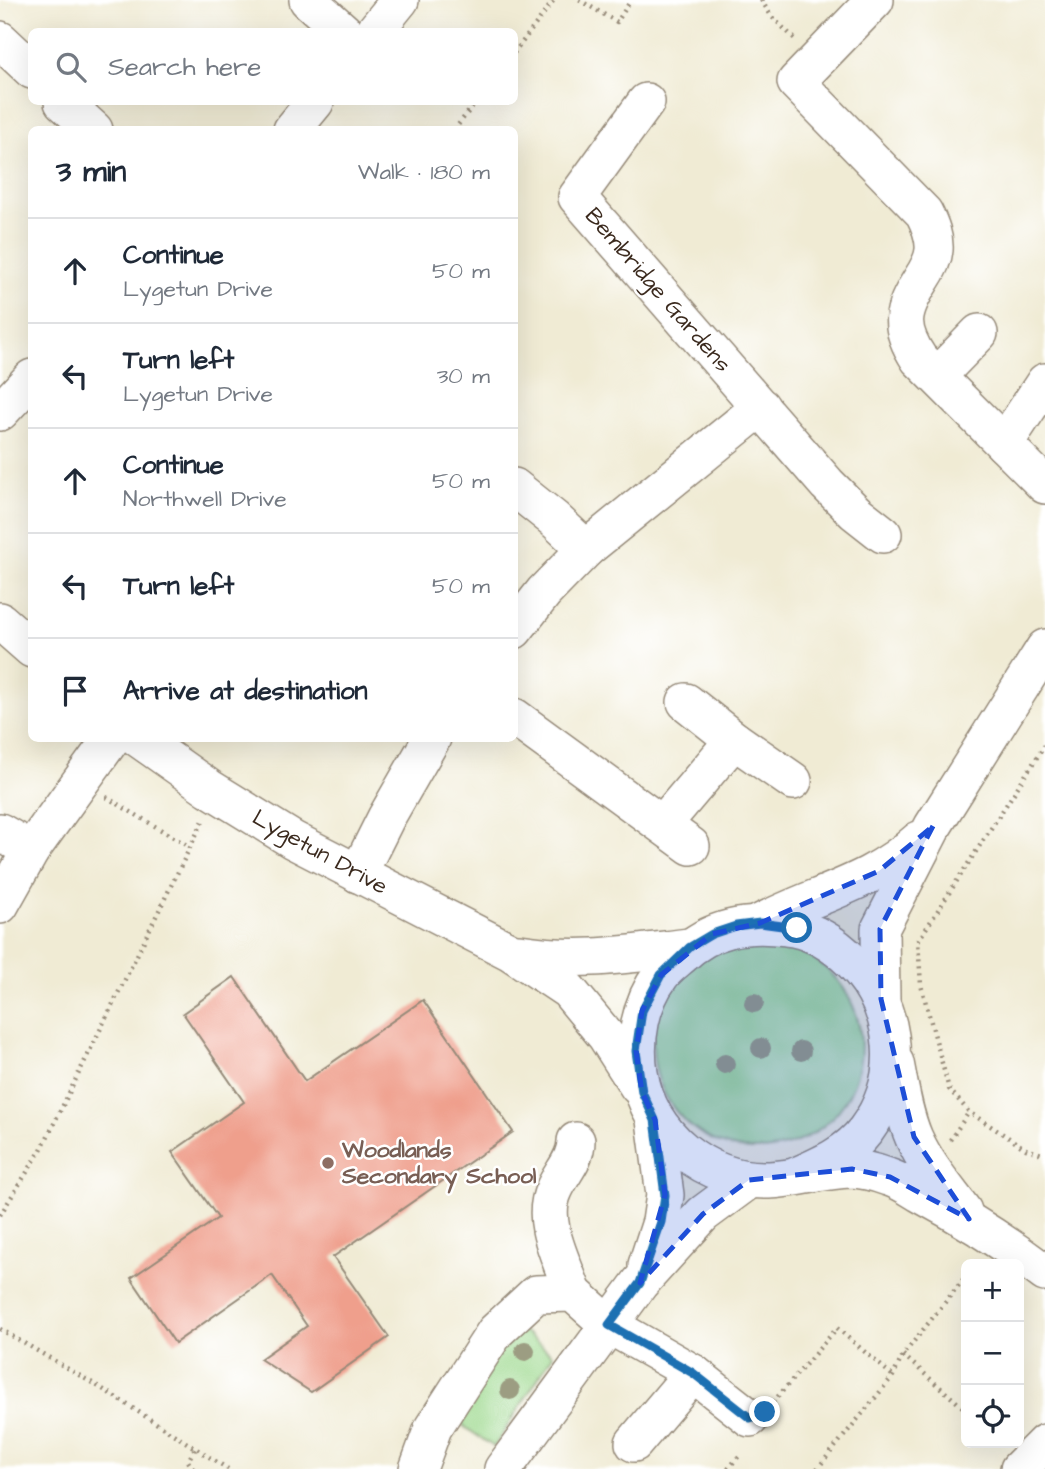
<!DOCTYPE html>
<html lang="en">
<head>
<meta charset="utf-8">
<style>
	:root { --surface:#fff; --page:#f6f6f7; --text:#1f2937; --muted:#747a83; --line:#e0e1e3 }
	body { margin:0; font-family:"Architects Daughter",sans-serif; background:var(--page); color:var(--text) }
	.controls { position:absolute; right:21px; bottom:21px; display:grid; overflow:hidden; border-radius:10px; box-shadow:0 7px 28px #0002 }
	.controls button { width:63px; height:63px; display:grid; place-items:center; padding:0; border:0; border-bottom:2px solid var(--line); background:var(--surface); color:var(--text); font:35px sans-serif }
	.stop { position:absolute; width:21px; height:21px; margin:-16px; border:5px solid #1f6fb2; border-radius:50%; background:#fff }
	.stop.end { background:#1f6fb2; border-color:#fff; box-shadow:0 2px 7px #0008 }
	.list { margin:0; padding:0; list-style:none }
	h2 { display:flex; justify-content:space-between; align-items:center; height:91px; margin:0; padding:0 28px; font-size:30px }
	h2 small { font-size:23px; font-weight:400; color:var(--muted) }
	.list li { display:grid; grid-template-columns:46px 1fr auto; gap:21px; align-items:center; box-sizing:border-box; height:105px; padding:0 28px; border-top:2px solid var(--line) }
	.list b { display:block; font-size:26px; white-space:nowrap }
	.list p { margin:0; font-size:23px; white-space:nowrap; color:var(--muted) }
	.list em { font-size:23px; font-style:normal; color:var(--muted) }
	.icon { flex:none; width:38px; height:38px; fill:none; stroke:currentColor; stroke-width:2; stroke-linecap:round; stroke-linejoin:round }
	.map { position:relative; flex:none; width:1045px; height:1469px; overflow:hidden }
	.search { position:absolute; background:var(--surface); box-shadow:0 7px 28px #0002; left:28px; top:28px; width:490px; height:77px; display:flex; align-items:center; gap:18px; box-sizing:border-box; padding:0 24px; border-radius:10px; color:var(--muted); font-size:26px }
	.panel { position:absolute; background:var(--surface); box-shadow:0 7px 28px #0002; left:28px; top:126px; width:490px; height:616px; border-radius:10px }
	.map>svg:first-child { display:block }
</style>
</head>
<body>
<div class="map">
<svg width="1045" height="1469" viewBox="0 0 1045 1469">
	<rect width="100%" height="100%" fill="#fff"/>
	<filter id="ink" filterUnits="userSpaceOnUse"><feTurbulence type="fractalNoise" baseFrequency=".0143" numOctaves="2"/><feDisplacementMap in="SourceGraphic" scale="14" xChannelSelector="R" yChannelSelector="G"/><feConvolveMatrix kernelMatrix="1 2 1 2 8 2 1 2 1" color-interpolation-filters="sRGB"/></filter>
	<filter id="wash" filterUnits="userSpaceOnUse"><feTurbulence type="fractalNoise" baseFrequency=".00686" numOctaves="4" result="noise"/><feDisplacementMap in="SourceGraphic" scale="28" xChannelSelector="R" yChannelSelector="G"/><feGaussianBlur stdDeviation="1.57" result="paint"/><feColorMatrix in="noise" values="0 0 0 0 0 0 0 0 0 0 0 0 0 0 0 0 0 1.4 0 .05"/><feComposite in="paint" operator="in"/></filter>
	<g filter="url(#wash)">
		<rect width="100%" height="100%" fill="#f0ebd4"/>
		<g fill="#9bd88c" stroke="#6b8155" stroke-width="2">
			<circle cx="757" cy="1046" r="104"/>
			<polygon points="516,1325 553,1355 494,1447 453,1419"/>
		</g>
		<g id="blocks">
			<polygon fill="#ef9f8c" points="234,977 305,1081 423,1000 513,1132 333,1257 389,1337 311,1392 260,1359 307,1326 272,1275 175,1343 131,1278 218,1218 172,1152 244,1102 183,1013"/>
		</g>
	</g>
	<g filter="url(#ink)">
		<use href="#blocks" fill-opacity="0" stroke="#968a79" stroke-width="2"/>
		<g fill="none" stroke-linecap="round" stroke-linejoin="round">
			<defs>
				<g id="minor">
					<polyline points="308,0 344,32"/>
					<path d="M875,0L796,82L924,213C930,225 935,237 934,250C933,261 927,271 921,280C901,312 898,327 919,359L1045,485"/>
					<polyline points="374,32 400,0"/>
					<polyline points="0,40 32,70"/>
					<polyline points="63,102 94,130"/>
					<polyline points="646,102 577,197 827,484 855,512 883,534"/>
					<polyline points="292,130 315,102"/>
					<polyline points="937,376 979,333"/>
					<polyline points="0,412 32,378"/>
					<polyline points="1004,444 1045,382"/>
					<polyline points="514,487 554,519 586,549"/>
					<polyline points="0,621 32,649"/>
					<polyline points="514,630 544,592 586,549 761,407"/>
					<polyline points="686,702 734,740 793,781"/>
					<polyline points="514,717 691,846"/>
					<polyline points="138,738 209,788 293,840 511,952 568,990 606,1036 638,1086"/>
					<polyline points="663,824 734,740"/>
					<polyline points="0,832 31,850"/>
					<polyline points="358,874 386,818 432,738"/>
					<polyline points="0,905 31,850 112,738"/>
					<path d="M760,923C816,894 871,884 919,840"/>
					<path d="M519,953C581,963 629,954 690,947"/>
					<polyline points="881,999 880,929 933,826 1045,648"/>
					<path d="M895,1063C900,1088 904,1115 914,1138C926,1165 946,1188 963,1211"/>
					<path d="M794,1177C821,1165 848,1154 866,1130C908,1073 896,998 844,954C828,940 808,929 786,927C746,922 711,927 681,956C674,962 666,968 661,975C640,1003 634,1039 639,1073C649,1136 706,1182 769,1180C796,1179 823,1170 850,1169C862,1169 877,1173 888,1177C899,1180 911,1188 921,1194C966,1218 1005,1243 1045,1273"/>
					<polyline points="647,1265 661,1222 665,1195 655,1120"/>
					<path d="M573,1293C563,1262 539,1222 554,1190C561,1173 576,1160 576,1141"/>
					<polyline points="634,1443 693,1373"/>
					<polyline points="418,1469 433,1428 495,1332 536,1294 573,1293 609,1325 693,1373 750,1418"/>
					<polyline points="503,1469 640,1283 703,1214 749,1180"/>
					<polyline points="1019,1469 1045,1443"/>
				</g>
			</defs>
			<use href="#minor" stroke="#968a79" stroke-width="40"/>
			<g stroke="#968a79" stroke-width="4.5" stroke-dasharray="2 5" stroke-linecap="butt">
				<polyline points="579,0 617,22 631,0"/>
				<polyline points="761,0 772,17 795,39"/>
				<polyline points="514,53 554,0"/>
				<polyline points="454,130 476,102"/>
				<polyline points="1045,745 918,941 921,985 949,1089 969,1112 1026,1149 1045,1155"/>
				<polyline points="106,797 190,847"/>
				<polyline points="950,1140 969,1112"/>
				<polyline points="0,1215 41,1150 203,821"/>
				<polyline points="0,1329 101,1388 228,1469"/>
				<polyline points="903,1355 966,1410"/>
				<polyline points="773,1402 837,1328 893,1376"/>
				<polyline points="193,1469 188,1461 195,1448"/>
				<polyline points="728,1469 739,1456"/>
				<polyline points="817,1469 893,1376 903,1355 966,1276"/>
			</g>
			<use href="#minor" stroke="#fff" stroke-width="37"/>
		</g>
		<g fill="#9c9d82">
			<circle cx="754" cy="1003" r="10"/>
			<circle cx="761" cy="1048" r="10"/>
			<circle cx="801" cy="1051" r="10"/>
			<circle cx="725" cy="1064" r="10"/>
			<circle cx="525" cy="1351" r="10"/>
			<circle cx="510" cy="1390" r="10"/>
		</g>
	</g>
	<g fill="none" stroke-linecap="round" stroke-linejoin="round" filter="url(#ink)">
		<polyline stroke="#1f6fb2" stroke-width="9" points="765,1412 750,1418 693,1373 609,1325 640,1283 661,1222 665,1195 655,1120 642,1092 636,1051 642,1011 661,975 690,947 712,934 736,926 760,923 797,928"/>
	</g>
	<path fill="#1d4ed8" fill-opacity="0.2" stroke="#1d4ed8" stroke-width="5" stroke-dasharray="14 9" stroke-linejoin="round" d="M933,826L880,929L881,999L914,1137L969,1219L890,1177L852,1169L749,1180L703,1214L640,1283L665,1195L655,1120L642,1092L636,1051L642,1011L661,975L712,934L760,923L879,871Z"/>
	<circle fill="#8d6e63" stroke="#fff" stroke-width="2.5" cx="328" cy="1163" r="7"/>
	<g text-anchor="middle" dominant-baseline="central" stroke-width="5" stroke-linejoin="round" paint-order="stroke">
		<g font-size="23" fill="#3b2a1e" stroke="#fff">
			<text transform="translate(658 290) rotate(49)">Bembridge Gardens</text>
			<text transform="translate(320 852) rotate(29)">Lygetun Drive</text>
		</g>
		<g font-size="23" font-weight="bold" fill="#785e54" stroke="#fff" text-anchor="start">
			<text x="342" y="1150">Woodlands<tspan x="342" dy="26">Secondary School</tspan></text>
		</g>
	</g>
</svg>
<div class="controls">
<button>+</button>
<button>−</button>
<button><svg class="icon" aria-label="locate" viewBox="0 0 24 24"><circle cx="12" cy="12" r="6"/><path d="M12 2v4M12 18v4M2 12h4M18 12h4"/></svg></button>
</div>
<div class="stop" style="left:797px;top:928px"></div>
<div class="stop end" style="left:765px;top:1412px"></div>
<div class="search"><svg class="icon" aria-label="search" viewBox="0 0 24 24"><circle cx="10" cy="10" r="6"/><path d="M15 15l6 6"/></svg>Search here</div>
<section class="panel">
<h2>3 min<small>Walk · 180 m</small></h2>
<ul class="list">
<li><svg class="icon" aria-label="ahead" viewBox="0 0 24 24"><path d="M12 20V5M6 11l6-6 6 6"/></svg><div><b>Continue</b><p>Lygetun Drive</p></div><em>50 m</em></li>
<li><svg class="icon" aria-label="left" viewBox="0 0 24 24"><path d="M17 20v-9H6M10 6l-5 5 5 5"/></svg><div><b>Turn left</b><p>Lygetun Drive</p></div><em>30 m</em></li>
<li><svg class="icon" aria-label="ahead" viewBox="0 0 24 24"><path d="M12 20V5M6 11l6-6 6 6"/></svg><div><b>Continue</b><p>Northwell Drive</p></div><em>50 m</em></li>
<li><svg class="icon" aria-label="left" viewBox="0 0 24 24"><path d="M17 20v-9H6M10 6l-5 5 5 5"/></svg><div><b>Turn left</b></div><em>50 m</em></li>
<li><svg class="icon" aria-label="arrive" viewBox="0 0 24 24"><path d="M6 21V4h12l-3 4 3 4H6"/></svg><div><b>Arrive at destination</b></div></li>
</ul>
</section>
</div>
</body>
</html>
